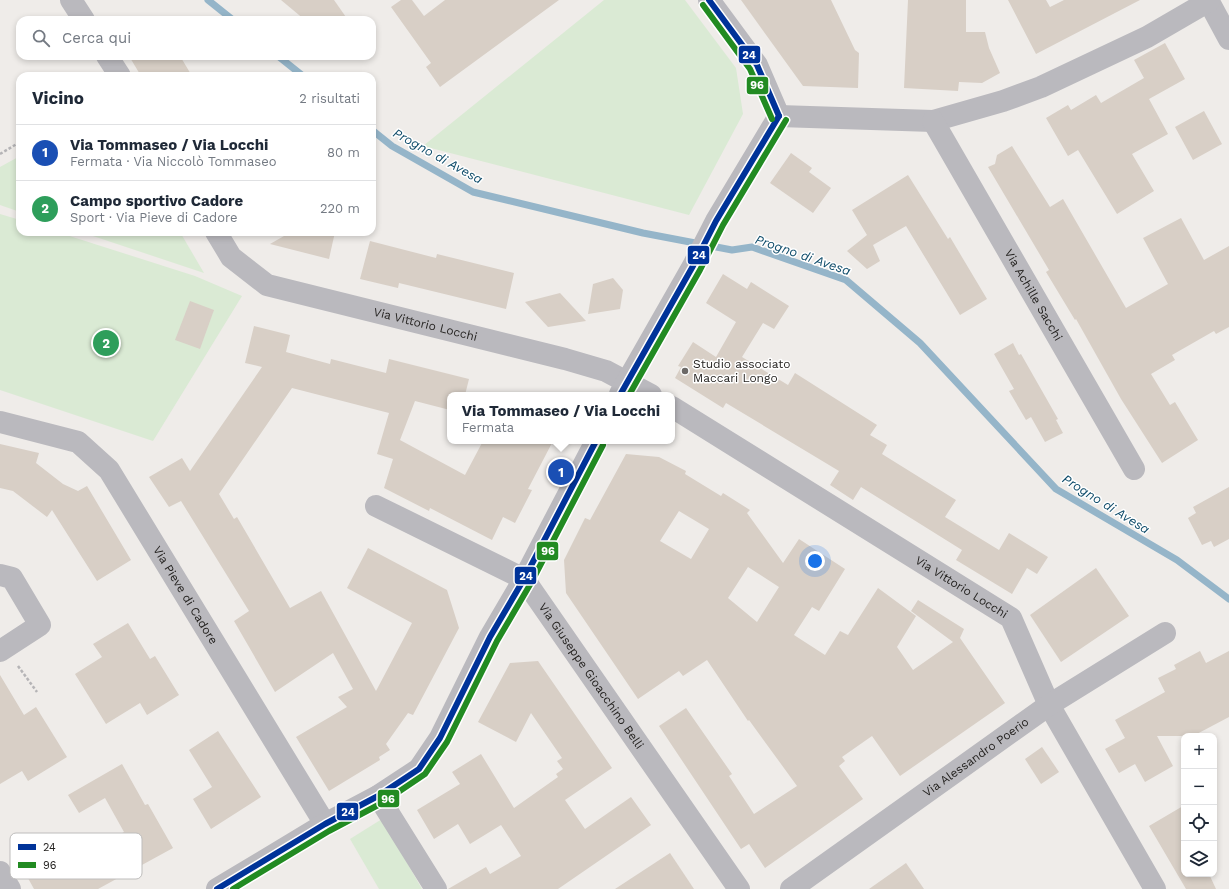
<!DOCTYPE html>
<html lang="it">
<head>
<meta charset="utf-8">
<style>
	:root { --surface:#fff; --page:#f6f6f7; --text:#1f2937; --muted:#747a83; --line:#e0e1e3; --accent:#6c6967 }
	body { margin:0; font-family:"Work Sans",sans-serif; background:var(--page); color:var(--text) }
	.controls { position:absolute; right:12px; bottom:12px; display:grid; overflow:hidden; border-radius:8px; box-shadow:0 2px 6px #0003 }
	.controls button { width:36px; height:36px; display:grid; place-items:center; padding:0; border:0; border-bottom:1px solid var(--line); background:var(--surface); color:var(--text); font:20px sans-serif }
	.you { position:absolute; left:815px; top:561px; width:14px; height:14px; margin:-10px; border:3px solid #fff; border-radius:50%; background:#1a73e8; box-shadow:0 0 0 6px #1a73e833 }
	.badge { display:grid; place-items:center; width:26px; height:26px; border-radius:50%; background:var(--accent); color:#fff; font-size:13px; font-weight:700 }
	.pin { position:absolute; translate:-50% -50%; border:2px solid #fff; box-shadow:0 1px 4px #0006 }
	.popup { position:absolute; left:447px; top:392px; width:228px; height:52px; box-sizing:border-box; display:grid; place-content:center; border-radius:8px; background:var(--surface); filter:drop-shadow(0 1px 3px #0005); font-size:13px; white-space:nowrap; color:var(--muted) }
	.popup b { font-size:15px; color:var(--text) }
	.popup::after { content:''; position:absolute; left:50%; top:100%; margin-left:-8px; border:8px solid transparent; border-top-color:var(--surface) }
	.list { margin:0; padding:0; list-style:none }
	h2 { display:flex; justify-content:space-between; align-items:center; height:52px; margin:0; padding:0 16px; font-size:17px }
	h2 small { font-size:13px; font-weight:400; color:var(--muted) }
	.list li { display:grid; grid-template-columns:26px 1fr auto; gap:12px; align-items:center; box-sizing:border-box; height:56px; padding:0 16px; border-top:1px solid var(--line) }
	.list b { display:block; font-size:15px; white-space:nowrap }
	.list p { margin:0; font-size:13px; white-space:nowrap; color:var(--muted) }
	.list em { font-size:13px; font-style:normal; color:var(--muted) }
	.icon { flex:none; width:22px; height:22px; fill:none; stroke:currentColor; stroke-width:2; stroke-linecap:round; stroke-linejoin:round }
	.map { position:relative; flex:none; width:1229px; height:889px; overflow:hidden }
	.search { position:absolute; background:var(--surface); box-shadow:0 2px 6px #0003; left:16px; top:16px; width:360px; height:44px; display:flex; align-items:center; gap:10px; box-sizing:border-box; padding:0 14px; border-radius:12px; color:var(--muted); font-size:15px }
	.panel { position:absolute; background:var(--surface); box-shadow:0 2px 6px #0003; left:16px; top:72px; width:360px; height:164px; border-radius:12px }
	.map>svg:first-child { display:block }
</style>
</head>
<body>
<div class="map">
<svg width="1229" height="889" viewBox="0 0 1229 889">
	<rect width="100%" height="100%" fill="#efece9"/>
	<g fill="#daead4">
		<polygon points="604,0 685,0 736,68 743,114 689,215 423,146"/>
		<polygon points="20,156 20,212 0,205 0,167"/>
		<polygon points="0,214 20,220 20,232 57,232 195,276 242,296 153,441 0,390"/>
		<polygon points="81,232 180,232 204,273"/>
		<polygon points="382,819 422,889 379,889 350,839"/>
	</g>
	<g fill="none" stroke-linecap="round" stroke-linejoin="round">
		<g stroke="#95b5c9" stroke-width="7">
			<polyline points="208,0 233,20"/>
			<polyline points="278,56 303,76"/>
			<polyline points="372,130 392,146 473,192 643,233 732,250 752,247 846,280 920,343 1056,489 1177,560 1229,599"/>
		</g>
	</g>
	<g fill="#d8cfc6" fill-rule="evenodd">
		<polygon points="281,0 334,0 348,20 305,20"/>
		<polygon points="401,0 412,0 424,16 445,0 559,0 440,87 426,67 431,63 391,7"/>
		<polygon points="741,0 831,0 855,50 859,53 858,88 803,86"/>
		<polygon points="908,0 966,0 966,32 985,32 989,48 1000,73 982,83 959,82 958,91 904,88"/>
		<polygon points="1008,0 1046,0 1050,7 1064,0 1140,0 1036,54"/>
		<polygon points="1165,43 1185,79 1149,99 1168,134 1132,154 1154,191 1117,214 1078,150 1068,156 1046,118 1068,105 1071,110 1096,95 1101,103 1144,78 1134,60"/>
		<polygon points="129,56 180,56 192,76 141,76"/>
		<polygon points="1204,111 1222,144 1193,160 1175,127"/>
		<polygon points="1012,146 1050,207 1063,199 1126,308 1168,284 1143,238 1181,218 1204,260 1229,246 1229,327 1216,334 1214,331 1172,355 1175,360 1151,374 1170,405 1175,402 1198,440 1162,463 1121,399 1076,319 1075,320 1046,272 1049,270 988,167 995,164 997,155"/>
		<polygon points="791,153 812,168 809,172 831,188 813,213 770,183"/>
		<polygon points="908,175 948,239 950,237 987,299 960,315 906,226 873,245 880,261 867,269 847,251 867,235 852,210"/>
		<polygon points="291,232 335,232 329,259 270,244"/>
		<polygon points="370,241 436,258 437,254 514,273 506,309 399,283 398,288 360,279"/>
		<polygon points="723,274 747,289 751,282 789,306 774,329 763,323 742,357 788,385 795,373 877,425 870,435 887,445 882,454 956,500 945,517 999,550 1009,533 1048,557 1037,574 1027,568 1012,594 956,560 962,550 861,487 853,500 830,485 839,471 726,403 723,408 675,378 681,367 678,366 693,342 716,357 736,322 706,303"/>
		<polygon points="613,278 623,290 620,309 588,314 593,284"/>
		<polygon points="560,293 586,321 548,327 525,302"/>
		<polygon points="190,301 214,310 200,349 175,340"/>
		<polygon points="254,326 290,335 286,352 330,364 331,359 386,373 389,359 469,379 465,395 450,395 450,410 415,401 400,440 465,475 483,441 553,441 528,489 532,490 515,523 503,517 492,540 430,508 429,511 384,488 393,459 377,454 389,413 292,388 219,494 234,519 237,517 290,608 321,591 376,691 412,623 347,588 368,548 447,590 459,628 413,715 408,713 386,744 390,750 379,757 380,760 329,791 296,737 347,707 338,697 353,689 333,653 275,692 234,621 249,611 181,501 169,507 149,477 182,458 190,471 262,367 245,363"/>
		<polygon points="1013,343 1019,355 1021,354 1058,419 1056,420 1063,433 1045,442 1031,417 1026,420 1009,391 1014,389 994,354"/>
		<polygon points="0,444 39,453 36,463 63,484 78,491 87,486 131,560 97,581 52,510 47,517 13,491 0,488"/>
		<path d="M626,454L659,457L686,471L685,474L721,496L723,493L750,510L747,513L783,563L799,539L845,569L819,611L812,607L794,635L825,655L840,631L848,635L878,588L916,616L897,647L913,670L953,642L911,611L918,600L964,629L960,638L1005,703L900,776L872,736L842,757L845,761L839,766L863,799L765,868L749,844L741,849L659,726L686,708L732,774L729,776L754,814L797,786L749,720L748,721L707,660L683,676L679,671L638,699L566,593L564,560L585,518L590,520ZM679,511L709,529L691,559L660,541ZM748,567L779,587L757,622L728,598Z"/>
		<polygon points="1229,487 1229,539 1214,547 1211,541 1202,545 1188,518 1196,513 1193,507"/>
		<polygon points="1096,568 1129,616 1061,662 1030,615"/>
		<polygon points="128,623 150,659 155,656 179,695 147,715 140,703 106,724 75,674 102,657 93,644"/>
		<polygon points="1200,651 1206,663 1229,651 1229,717 1193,736 1157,736 1173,766 1145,782 1135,764 1119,773 1105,749 1125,738 1115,720 1165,692 1158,678 1176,669 1174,665"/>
		<polygon points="538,661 612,768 565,800 585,829 631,797 651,825 558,889 448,889 486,867 490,874 521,856 501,825 470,844 458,824 434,839 417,810 460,784 452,772 481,754 514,808 558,777 556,774 563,769 557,761 562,758 531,713 516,742 478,722 510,663"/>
		<polygon points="0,675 24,715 36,707 67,757 28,781 22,771 0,784"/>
		<polygon points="218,731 261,797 211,829 193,799 212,787 189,750"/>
		<polygon points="1042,747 1059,772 1041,784 1025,759"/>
		<polygon points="122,764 145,805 148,804 173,848 98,889 34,889 13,851 46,834 63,866 124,832 105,798 79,813 68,795"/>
		<polygon points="1183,806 1184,874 1209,874 1216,889 1186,889 1149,826"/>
		<polygon points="670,853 694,889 615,889"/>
		<polygon points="906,863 924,889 869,889"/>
	</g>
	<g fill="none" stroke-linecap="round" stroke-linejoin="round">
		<g stroke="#b5b4b6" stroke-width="2.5" stroke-dasharray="3 2" stroke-linecap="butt">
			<polyline points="0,154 20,142"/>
			<polyline points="18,666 37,692"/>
		</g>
		<g stroke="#bab9be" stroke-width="22">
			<polyline points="71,0 84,20"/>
			<polyline points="709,0 757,65 779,116"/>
			<polyline points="1208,0 1229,39"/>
			<polyline points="107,56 120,76"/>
			<polyline points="779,116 933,121 1003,101 1041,87 1147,37 1209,1"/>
			<path id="s1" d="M933,121L1134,469"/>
			<path id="s2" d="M216,232L231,257L267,285L565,359L606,371L651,395"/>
			<polyline points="620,394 693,266 716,221 779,116"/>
			<path id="s3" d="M672,407L1011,618L1049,705L1155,889"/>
			<path id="s4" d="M0,422L78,442L109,470L325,824"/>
			<path id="s5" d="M376,506L524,579L739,889"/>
			<polyline points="0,575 12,578 40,625 0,651"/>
			<polyline points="378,796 436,889"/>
			<polyline points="0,872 10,889"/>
			<polyline points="217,889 325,824 378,796 419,769 440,738 490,637 524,579 596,441"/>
			<path id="s6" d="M791,889L1049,705L1165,633"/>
		</g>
		<defs>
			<g id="bus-1">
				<polyline points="709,0 757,65 779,116"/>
				<polyline points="620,395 693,266 716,221 779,116"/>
				<polyline points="217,889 325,824 378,796 419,769 440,738 490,637 524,579 596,441"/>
			</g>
			<g id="bus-2">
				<polyline points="703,5 750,69 772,119"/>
				<polyline points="629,395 700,270 723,225 786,120"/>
				<polyline points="233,889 329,831 382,803 425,774 447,742 497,641 531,583 603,445"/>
			</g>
		</defs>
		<use href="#bus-1" stroke="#fff" stroke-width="9"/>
		<use href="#bus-2" stroke="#fff" stroke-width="9"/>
		<use href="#bus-1" stroke="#039" stroke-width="6"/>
		<use href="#bus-2" stroke="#228b22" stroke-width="6"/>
	</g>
	<circle fill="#6c6967" stroke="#fff" stroke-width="1.5" cx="685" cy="371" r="4"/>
	<g text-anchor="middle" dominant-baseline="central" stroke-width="3" stroke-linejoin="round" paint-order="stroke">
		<g font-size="12" fill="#252321" stroke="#fff">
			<text stroke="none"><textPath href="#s1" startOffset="201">Via Achille Sacchi</textPath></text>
			<text stroke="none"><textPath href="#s2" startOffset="238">Via Vittorio Locchi</textPath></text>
			<text stroke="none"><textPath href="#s3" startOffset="341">Via Vittorio Locchi</textPath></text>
			<text stroke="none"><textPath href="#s4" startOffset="269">Via Pieve di Cadore</textPath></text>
			<text stroke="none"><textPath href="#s5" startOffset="283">Via Giuseppe Gioacchino Belli</textPath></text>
			<text stroke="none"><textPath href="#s6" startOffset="227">Via Alessandro Poerio</textPath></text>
		</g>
		<g font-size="12" fill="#252321" stroke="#fff" text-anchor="start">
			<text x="693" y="364">Studio associato<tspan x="693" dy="14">Maccari Longo</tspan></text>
		</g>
		<g font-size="13" font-style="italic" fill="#0f4c6a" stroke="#fff">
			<text transform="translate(438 156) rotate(29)">Progno di Avesa</text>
			<text transform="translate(803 255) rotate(19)">Progno di Avesa</text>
			<text transform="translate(1106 504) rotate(32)">Progno di Avesa</text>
		</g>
	</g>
	<rect x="10" y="833" width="132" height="46" rx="6" fill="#fff" stroke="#bebdbc" stroke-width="1"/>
	<rect x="18" y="844" width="18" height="6" fill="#039"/>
	<rect x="18" y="862" width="18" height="6" fill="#228b22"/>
	<g font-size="11" fill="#252321">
		<text x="43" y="851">24</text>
		<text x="43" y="869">96</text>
	</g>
	<g stroke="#fff" stroke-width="1.5">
		<rect x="738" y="45" width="23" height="19" rx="4" fill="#039"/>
		<rect x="746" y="76" width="23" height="19" rx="4" fill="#228b22"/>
		<rect x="687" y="245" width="23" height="20" rx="4" fill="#039"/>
		<rect x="536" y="541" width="23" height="20" rx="4" fill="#228b22"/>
		<rect x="514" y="566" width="23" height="19" rx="4" fill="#039"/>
		<rect x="377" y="789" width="23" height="19" rx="4" fill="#228b22"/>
		<rect x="336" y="802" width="23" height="19" rx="4" fill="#039"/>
	</g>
	<g font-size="11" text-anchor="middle" font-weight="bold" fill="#fff">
		<text x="749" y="59">24</text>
		<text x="757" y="89">96</text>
		<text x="699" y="259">24</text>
		<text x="548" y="555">96</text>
		<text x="526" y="580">24</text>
		<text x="388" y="803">96</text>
		<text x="348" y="816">24</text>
	</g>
</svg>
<div class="controls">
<button>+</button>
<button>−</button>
<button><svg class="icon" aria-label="locate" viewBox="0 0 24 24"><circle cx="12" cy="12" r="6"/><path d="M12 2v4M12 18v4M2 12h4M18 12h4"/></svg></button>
<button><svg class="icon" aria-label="layers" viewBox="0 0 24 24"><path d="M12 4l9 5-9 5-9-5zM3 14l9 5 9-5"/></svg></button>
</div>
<div class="you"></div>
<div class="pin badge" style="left:561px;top:472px;background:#1a4fb4">1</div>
<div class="popup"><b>Via Tommaseo / Via Locchi</b>Fermata</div>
<div class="pin badge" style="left:106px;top:343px;background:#2e9e5b">2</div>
<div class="search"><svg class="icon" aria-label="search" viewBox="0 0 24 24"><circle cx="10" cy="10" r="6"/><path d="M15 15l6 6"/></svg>Cerca qui</div>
<section class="panel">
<h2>Vicino<small>2 risultati</small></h2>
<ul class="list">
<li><span class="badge" style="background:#1a4fb4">1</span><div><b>Via Tommaseo / Via Locchi</b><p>Fermata · Via Niccolò Tommaseo</p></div><em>80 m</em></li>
<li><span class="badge" style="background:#2e9e5b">2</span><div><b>Campo sportivo Cadore</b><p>Sport · Via Pieve di Cadore</p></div><em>220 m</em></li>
</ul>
</section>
</div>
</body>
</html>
